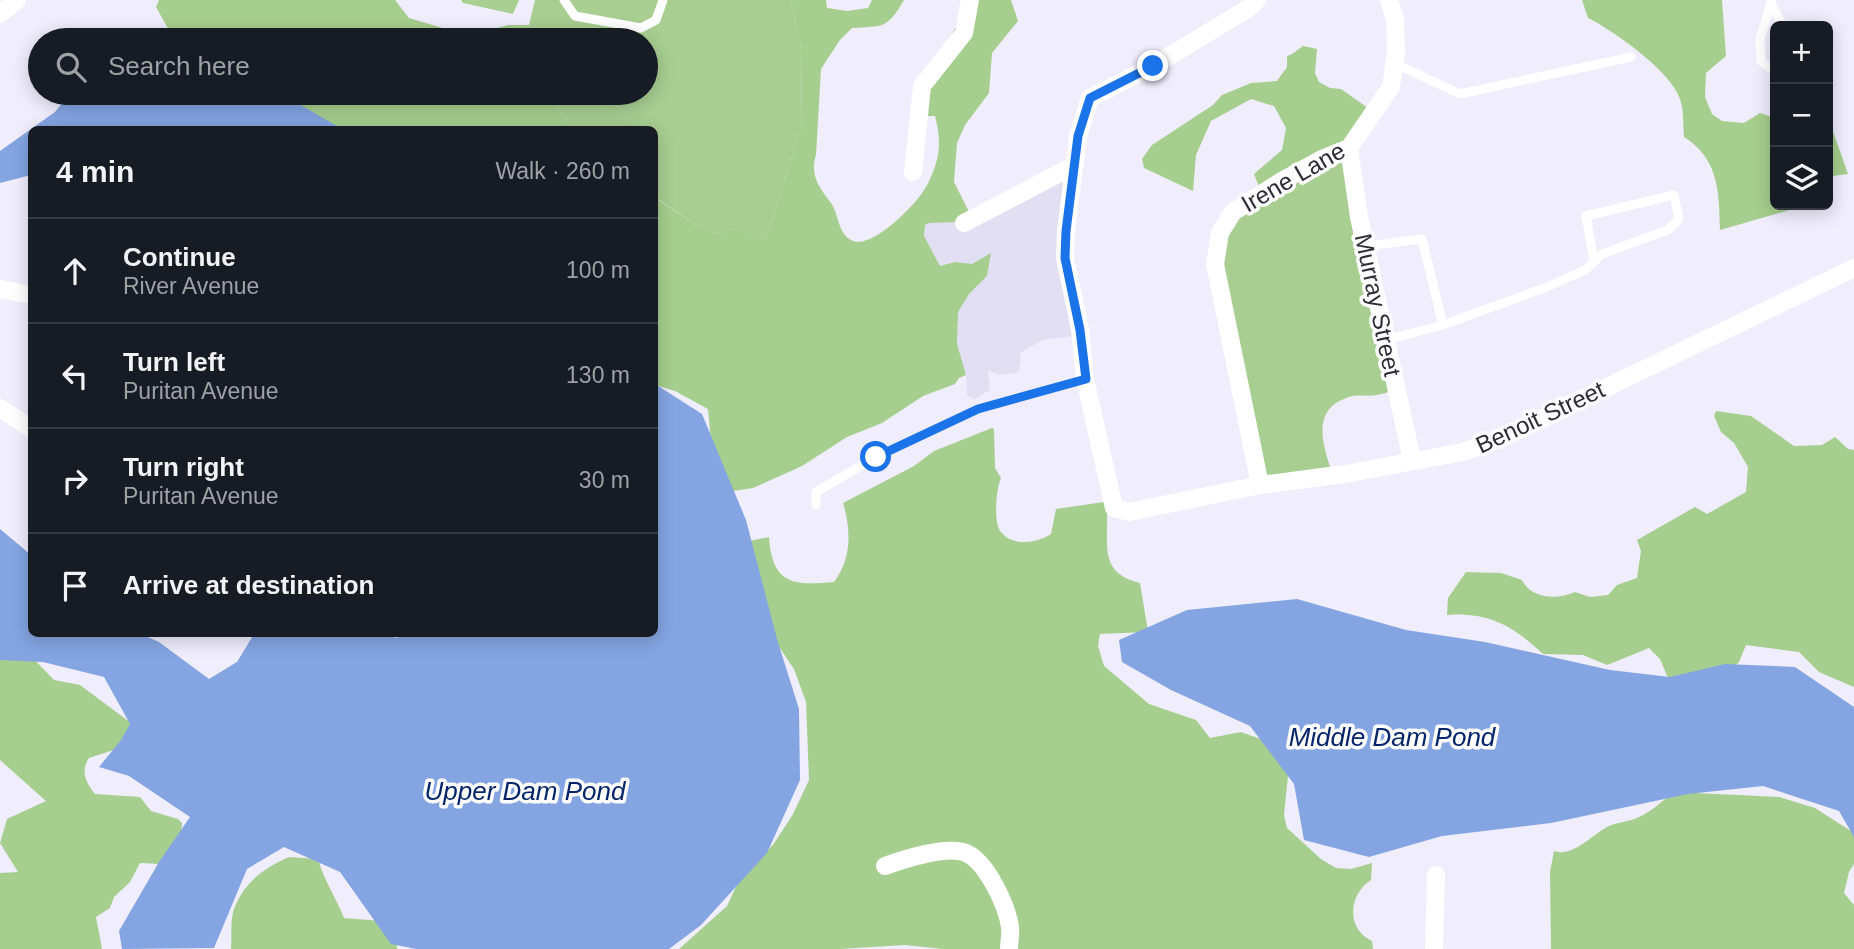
<!DOCTYPE html>
<html lang="en">
<head>
<meta charset="utf-8">
<style>
	:root { --surface:#171b24; --page:#20242c; --text:#f1f3f6; --muted:#9ea1a6; --line:#363941 }
	body { margin:0; font-family:Arial,sans-serif; background:var(--page); color:var(--text) }
	.controls { position:absolute; right:21px; top:21px; display:grid; overflow:hidden; border-radius:10px; box-shadow:0 4px 18px #0003 }
	.controls button { width:63px; height:63px; display:grid; place-items:center; padding:0; border:0; border-bottom:2px solid var(--line); background:var(--surface); color:var(--text); font:35px sans-serif }
	.stop { position:absolute; width:21px; height:21px; margin:-16px; border:5px solid #1a73e8; border-radius:50%; background:#fff }
	.stop.end { background:#1a73e8; border-color:#fff; box-shadow:0 2px 7px #0008 }
	.list { margin:0; padding:0; list-style:none }
	h2 { display:flex; justify-content:space-between; align-items:center; height:91px; margin:0; padding:0 28px; font-size:30px }
	h2 small { font-size:23px; font-weight:400; color:var(--muted) }
	.list li { display:grid; grid-template-columns:46px 1fr auto; gap:21px; align-items:center; box-sizing:border-box; height:105px; padding:0 28px; border-top:2px solid var(--line) }
	.list b { display:block; font-size:26px; white-space:nowrap }
	.list p { margin:0; font-size:23px; white-space:nowrap; color:var(--muted) }
	.list em { font-size:23px; font-style:normal; color:var(--muted) }
	.icon { flex:none; width:38px; height:38px; fill:none; stroke:currentColor; stroke-width:2; stroke-linecap:round; stroke-linejoin:round }
	.map { position:relative; flex:none; width:1854px; height:949px; overflow:hidden }
	.search { position:absolute; background:var(--surface); box-shadow:0 4px 18px #0003; left:28px; top:28px; width:630px; height:77px; display:flex; align-items:center; gap:18px; box-sizing:border-box; padding:0 24px; border-radius:38px; color:var(--muted); font-size:26px }
	.panel { position:absolute; background:var(--surface); box-shadow:0 4px 18px #0003; left:28px; top:126px; width:630px; height:511px; border-radius:10px }
	.map>svg:first-child { display:block }
</style>
</head>
<body>
<div class="map">
<svg width="1854" height="949" viewBox="0 0 1854 949">
	<rect width="100%" height="100%" fill="#f0edfd"/>
	<polygon fill="#e2dff2" points="1065,169 1074,336 1043,340 1021,352 1019,372 999,375 988,370 990,390 974,399 967,395 966,375 957,344 958,312 969,294 987,276 990,254 972,264 955,262 940,266 924,236 925,225 929,223 963,222"/>
	<g fill="#a8ce92">
		<polygon points="461,0 519,0 513,14 463,3"/>
		<polygon points="535,0 791,0 801,48 802,125 766,239 737,228 716,234 696,225 655,197 654,130 573,129 546,93 646,93 646,40 530,40 529,25"/>
		<path d="M1347,149L1393,390C1388,392 1383,394 1377,395C1368,397 1358,394 1349,397C1310,409 1323,445 1332,473L1258,483L1222,311L1220,231Z"/>
	</g>
	<g fill="#a6ce8e">
		<polygon points="159,0 395,0 409,18 449,30 478,33 508,25 529,25 530,40 187,40 170,32 156,7"/>
		<path d="M791,0H826L827,8L847,11L868,8L872,0H904C887,29 884,26 852,28L840,40L821,69L816,155C809,175 820,188 831,203C839,215 838,233 851,240C870,251 912,208 922,193C928,185 933,173 936,163C941,148 939,131 935,116H926L930,75L945,44L962,18L965,0H1011L1018,21L992,53L989,93L965,125L957,143L954,182L971,216L963,222L929,223L925,225L924,236L940,266L955,262L972,264L991,253L987,276L969,294L958,312L957,344L966,375L959,378L955,384L923,396L882,423L847,437L802,466L753,488L726,492L713,464L708,409L675,391L655,385L654,197L696,225L716,234L737,228L766,239L802,125L801,48Z"/>
		<path d="M1582,0H1722L1726,56L1706,73L1705,97L1712,114L1722,121L1744,123L1760,113L1775,118V205H1798L1797,208L1720,230C1719,192 1719,159 1684,137C1683,125 1684,110 1680,99C1671,71 1614,31 1588,18Z"/>
		<polygon points="1303,46 1317,49 1315,73 1319,82 1330,88 1341,89 1368,108 1347,149 1261,192 1254,174 1282,150 1286,128 1274,106 1251,99 1211,121 1196,155 1193,191 1144,168 1142,159 1152,145 1213,105 1222,95 1251,83 1277,81 1287,67 1287,56 1292,54"/>
		<polygon points="277,93 546,93 573,129 333,129"/>
		<polygon points="1828,117 1848,174 1832,176 1828,180"/>
		<path d="M1716,411L1751,416L1794,446L1822,445L1835,437L1848,449L1854,450V687L1819,672L1799,652L1746,645L1739,662L1731,670L1668,678L1660,659L1649,648L1607,665L1583,655L1543,654C1513,626 1489,612 1447,615L1448,598L1466,572L1501,573L1522,580C1531,599 1557,600 1575,592L1590,597L1608,595L1617,585L1637,578L1641,551L1637,540L1695,507L1707,514L1746,492L1748,467L1734,443L1721,432L1714,416Z"/>
		<path d="M992,428L994,429L995,468L1001,478C996,489 993,523 1001,532C1013,547 1037,543 1051,534L1056,509L1111,501V508L1107,515C1108,549 1100,573 1140,583L1148,632L1100,634L1098,646L1104,666L1149,704L1196,720L1210,738L1241,732L1286,748L1289,766L1284,815L1287,828L1321,859L1336,868L1351,869L1372,863L1371,880C1348,895 1346,929 1372,941L1373,949H943L905,945L839,949H679L727,906L742,874L773,845L793,814L809,780L806,702L794,669L763,623L745,542L769,537C772,584 793,586 834,582C852,559 851,529 843,503L914,466L934,451Z"/>
		<path d="M27,652L54,680L80,685L135,726L129,745L89,758C80,771 86,783 95,794L140,797L151,811L178,819L182,823L181,847L160,864L140,863L130,882L114,897L110,908L96,917L102,949H0V873L18,872L0,843L7,819L46,801L0,760V657Z"/>
		<path d="M1675,792L1779,797L1815,808L1854,833V864L1849,872L1844,893L1854,905V949H1551L1550,872L1554,851C1572,858 1592,835 1607,827C1617,822 1629,822 1639,817C1651,812 1663,800 1675,792Z"/>
		<path d="M289,857L318,859C324,880 336,898 344,918L382,921L397,940V949H231C232,937 230,921 234,909C244,882 264,868 289,857Z"/>
	</g>
	<g fill="#84a5e2">
		<polygon points="163,31 182,40 139,40"/>
		<polygon points="70,93 280,93 342,129 32,130 31,175 0,183 0,151 55,112"/>
		<polygon points="655,384 702,414 746,520 777,639 799,709 800,780 767,853 701,925 669,949 416,949 391,944 340,872 284,847 247,869 214,948 122,949 119,931 159,862 190,817 129,776 99,767 121,740 130,724 104,677 43,662 0,660 0,529 31,555 32,634 141,634 159,642 209,679 237,662 254,634 380,634 397,638 400,634 654,634"/>
		<polygon points="1297,599 1406,630 1485,642 1610,670 1670,677 1725,664 1795,667 1854,707 1854,837 1839,811 1763,786 1688,794 1551,823 1442,836 1369,857 1304,840 1294,784 1250,726 1171,690 1122,662 1119,640 1187,610"/>
	</g>
	<g fill="none" stroke-linecap="round" stroke-linejoin="round">
		<g stroke="#fff" stroke-width="9">
			<polyline points="564,0 575,16 641,28 656,20 663,0"/>
			<polyline points="1772,0 1760,39 1761,61 1775,72"/>
			<polyline points="1771,4 1783,26"/>
			<polyline points="1394,63 1460,94 1631,57"/>
			<polyline points="1366,246 1422,239 1443,325 1547,287 1585,270 1602,254 1668,230 1679,219 1674,195 1586,216 1594,261"/>
			<polyline points="1386,340 1443,325"/>
			<polyline points="816,505 816,492 876,457 978,409 1085,379"/>
		</g>
		<g stroke="#fff" stroke-width="18">
			<polyline points="1257,0 1249,8 1153,66 1090,98 1078,136 1066,231 1065,258 1080,329 1085,379 1114,508 1129,512 1260,485 1345,474 1463,452 1506,436 1854,268"/>
			<polyline points="0,14 17,0"/>
			<polyline points="1349,148 1359,217 1412,460"/>
			<polyline points="913,172 922,86 964,33 970,0"/>
			<polyline points="964,223 1075,165"/>
			<polyline points="0,289 32,295"/>
			<polyline points="0,408 32,429"/>
			<polyline points="1260,485 1215,264 1220,233 1233,212 1280,182 1324,158 1349,148 1391,87 1396,52 1395,19 1389,0"/>
			<path d="M885,866C904,859 948,845 966,853C987,862 1007,906 1010,927C1011,934 1009,942 1009,949"/>
			<polyline points="1434,949 1436,875"/>
		</g>
	</g>
	<g fill="none" stroke-linecap="round" stroke-linejoin="round">
		<polyline stroke="#1a73e8" stroke-width="9" points="876,457 978,409 1086,379 1080,330 1065,258 1066,231 1078,136 1090,98 1153,66"/>
	</g>
	<g text-anchor="middle" dominant-baseline="central" stroke-width="7" stroke-linejoin="round" paint-order="stroke">
		<g font-size="24" fill="#2e2c36" stroke="#fdfdfd">
			<text transform="translate(1293 177) rotate(-30)">Irene Lane</text>
			<text transform="translate(1378 305) rotate(78)">Murray Street</text>
			<text transform="translate(1540 417) rotate(-25)">Benoit Street</text>
		</g>
		<g font-size="26" font-style="italic" fill="#04256b" stroke="#fdfdfd">
			<text x="1392" y="737">Middle Dam Pond</text>
			<text x="525" y="791">Upper Dam Pond</text>
		</g>
	</g>
</svg>
<div class="controls">
<button>+</button>
<button>−</button>
<button><svg class="icon" aria-label="layers" viewBox="0 0 24 24"><path d="M12 4l9 5-9 5-9-5zM3 14l9 5 9-5"/></svg></button>
</div>
<div class="stop" style="left:876px;top:457px"></div>
<div class="stop end" style="left:1153px;top:66px"></div>
<div class="search"><svg class="icon" aria-label="search" viewBox="0 0 24 24"><circle cx="10" cy="10" r="6"/><path d="M15 15l6 6"/></svg>Search here</div>
<section class="panel">
<h2>4 min<small>Walk · 260 m</small></h2>
<ul class="list">
<li><svg class="icon" aria-label="ahead" viewBox="0 0 24 24"><path d="M12 20V5M6 11l6-6 6 6"/></svg><div><b>Continue</b><p>River Avenue</p></div><em>100 m</em></li>
<li><svg class="icon" aria-label="left" viewBox="0 0 24 24"><path d="M17 20v-9H6M10 6l-5 5 5 5"/></svg><div><b>Turn left</b><p>Puritan Avenue</p></div><em>130 m</em></li>
<li><svg class="icon" aria-label="right" viewBox="0 0 24 24"><path d="M7 20v-9h11M14 6l5 5-5 5"/></svg><div><b>Turn right</b><p>Puritan Avenue</p></div><em>30 m</em></li>
<li><svg class="icon" aria-label="arrive" viewBox="0 0 24 24"><path d="M6 21V4h12l-3 4 3 4H6"/></svg><div><b>Arrive at destination</b></div></li>
</ul>
</section>
</div>
</body>
</html>
